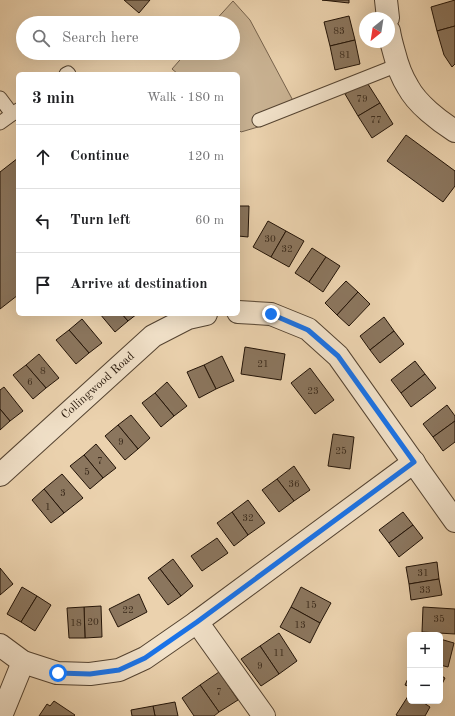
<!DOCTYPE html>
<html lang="en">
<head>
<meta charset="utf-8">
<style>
	:root { --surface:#fff; --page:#f2f2f2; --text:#202124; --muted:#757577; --line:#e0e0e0 }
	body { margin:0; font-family:"Old Standard TT",serif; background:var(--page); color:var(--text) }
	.controls { position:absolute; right:12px; bottom:12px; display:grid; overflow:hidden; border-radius:6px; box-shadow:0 4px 16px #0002 }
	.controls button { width:36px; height:36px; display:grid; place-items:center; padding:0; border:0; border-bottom:1px solid var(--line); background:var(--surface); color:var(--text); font:20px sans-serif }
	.compass { position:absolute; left:359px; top:12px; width:36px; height:36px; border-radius:50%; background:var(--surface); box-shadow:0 4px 16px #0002; rotate:210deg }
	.stop { position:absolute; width:12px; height:12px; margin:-9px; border:3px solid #1a73e8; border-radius:50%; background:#fff }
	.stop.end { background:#1a73e8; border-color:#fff; box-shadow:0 1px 4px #0008 }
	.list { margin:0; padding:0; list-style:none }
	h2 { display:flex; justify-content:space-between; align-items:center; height:52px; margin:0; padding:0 16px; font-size:17px }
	h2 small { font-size:13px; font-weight:400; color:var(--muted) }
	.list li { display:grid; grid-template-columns:26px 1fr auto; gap:12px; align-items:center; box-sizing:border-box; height:64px; padding:0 16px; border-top:1px solid var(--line) }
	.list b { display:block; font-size:15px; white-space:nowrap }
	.list em { font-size:13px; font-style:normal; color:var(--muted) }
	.icon { flex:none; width:22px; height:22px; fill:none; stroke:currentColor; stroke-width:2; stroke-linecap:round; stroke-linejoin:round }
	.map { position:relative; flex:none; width:455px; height:716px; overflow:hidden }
	.search { position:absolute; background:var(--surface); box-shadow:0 4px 16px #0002; left:16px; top:16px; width:224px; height:44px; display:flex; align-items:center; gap:10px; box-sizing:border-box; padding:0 14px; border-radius:22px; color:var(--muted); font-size:15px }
	.panel { position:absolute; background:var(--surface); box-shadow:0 4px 16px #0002; left:16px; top:72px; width:224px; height:244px; border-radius:6px }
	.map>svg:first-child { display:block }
</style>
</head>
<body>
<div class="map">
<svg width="455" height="716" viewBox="0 0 455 716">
	<rect width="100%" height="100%" fill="#ebd2ae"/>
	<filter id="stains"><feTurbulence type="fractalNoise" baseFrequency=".005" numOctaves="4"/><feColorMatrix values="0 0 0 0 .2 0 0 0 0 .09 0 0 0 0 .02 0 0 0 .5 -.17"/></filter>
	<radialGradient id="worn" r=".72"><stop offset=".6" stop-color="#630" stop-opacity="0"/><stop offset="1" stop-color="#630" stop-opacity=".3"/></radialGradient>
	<polygon fill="#c9b292" stroke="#76624c" points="233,1 250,20 298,110 258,127 241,132 238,129 238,74 178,74 172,69 186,53 233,53 233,23 213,23"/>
	<g fill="#8b765e" stroke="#221307">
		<polygon points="124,0 150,0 139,13"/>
		<polygon points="322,0 349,0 349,3"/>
		<polygon points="455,0 455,26 437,31 431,7"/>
		<polygon points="349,16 355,40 330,46 324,22"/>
		<polygon points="455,26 455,64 452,67 444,55 437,31"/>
		<polygon points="355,40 360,64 335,70 330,46"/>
		<polygon points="366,81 380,103 358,116 345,94"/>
		<polygon points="380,103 393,124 372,138 358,116"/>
		<polygon points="406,135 455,171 455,186 443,202 387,161"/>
		<polygon points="18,158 18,295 0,309 0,172"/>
		<polygon points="238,206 249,206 248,237 238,236"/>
		<polygon points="268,221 286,231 271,257 253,247"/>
		<polygon points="286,231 304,241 289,267 271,257"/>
		<polygon points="312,248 326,257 309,282 295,273"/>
		<polygon points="326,257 340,266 323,292 309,282"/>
		<polygon points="346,281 358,292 337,315 325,303"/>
		<polygon points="358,292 370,304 349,326 337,315"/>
		<polygon points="100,314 122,314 128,321 115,332"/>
		<polygon points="122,314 137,314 128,321"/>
		<polygon points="384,317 394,331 370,350 360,336"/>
		<polygon points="82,319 102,343 89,353 69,330"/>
		<polygon points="69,330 89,353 76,364 56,340"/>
		<polygon points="394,331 404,344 380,363 370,350"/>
		<polygon points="245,347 285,354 281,380 241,374"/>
		<polygon points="39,354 59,378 46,388 26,365"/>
		<polygon points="222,356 234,381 216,389 204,365"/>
		<polygon points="415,361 425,374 401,393 391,380"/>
		<polygon points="26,365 46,388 33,399 13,375"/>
		<polygon points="204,365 216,389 199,398 187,372"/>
		<polygon points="310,368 334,400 315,414 291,383"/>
		<polygon points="425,374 436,388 411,407 401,393"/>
		<polygon points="167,382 187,406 174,416 155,393"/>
		<polygon points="4,387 23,411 10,421 0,409 0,390"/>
		<polygon points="155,393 174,416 161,427 142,403"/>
		<polygon points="447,405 455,416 455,421 433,437 423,424"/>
		<polygon points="0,409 10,421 0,430"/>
		<polygon points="131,415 150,438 138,449 118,425"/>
		<polygon points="455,421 455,442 443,451 433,437"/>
		<polygon points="118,425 138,449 125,460 105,436"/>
		<polygon points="333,434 354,437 350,469 328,466"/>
		<polygon points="96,444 116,468 103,478 84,455"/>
		<polygon points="84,455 103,478 90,489 70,466"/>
		<polygon points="294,466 310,490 294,501 277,479"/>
		<polygon points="62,474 83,498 64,513 44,489"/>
		<polygon points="277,479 294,501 279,512 262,490"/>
		<polygon points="44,489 64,513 51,523 32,500"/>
		<polygon points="248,500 265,523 248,535 232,512"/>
		<polygon points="232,512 248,535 234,546 217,523"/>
		<polygon points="403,512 413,525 389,543 379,530"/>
		<polygon points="413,525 423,538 399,557 389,543"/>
		<polygon points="217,538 228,553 202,571 191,556"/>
		<polygon points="173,559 193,586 181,596 160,569"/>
		<polygon points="437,562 439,579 409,584 406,567"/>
		<polygon points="0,568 13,584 0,595"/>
		<polygon points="160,569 181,596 168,605 148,578"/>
		<polygon points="439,579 442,595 411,600 409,584"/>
		<polygon points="22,587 37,596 21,622 7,614"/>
		<polygon points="301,587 331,603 320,623 291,607"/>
		<polygon points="139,594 147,612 118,627 109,609"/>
		<polygon points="37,596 51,605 35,631 21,622"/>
		<polygon points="101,606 102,637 85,638 84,607"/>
		<polygon points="84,607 85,638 69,638 67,608"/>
		<polygon points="291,607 320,623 310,643 280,627"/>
		<polygon points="423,607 455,609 455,634 422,632"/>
		<polygon points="279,633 297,661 279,674 260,646"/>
		<polygon points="440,639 454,643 448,667 440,665"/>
		<polygon points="260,646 279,674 261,686 241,659"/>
		<polygon points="219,672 238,700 219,712 200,685"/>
		<polygon points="410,674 410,687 405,685"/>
		<polygon points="440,675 445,678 440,688"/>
		<polygon points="200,685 219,712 214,716 194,716 182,698"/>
		<polygon points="410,693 410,701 421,701 430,707 425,716 398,716 396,715"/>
		<polygon points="54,701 75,715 74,716 39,716 47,704 50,706"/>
		<polygon points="175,702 178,716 155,716 153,706"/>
		<polygon points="153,706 155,716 132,716 131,710"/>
	</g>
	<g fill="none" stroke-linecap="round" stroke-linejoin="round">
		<defs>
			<g id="service">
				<polyline points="66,74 68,73 69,74"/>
				<polyline points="0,98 12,114"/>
				<polyline points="259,120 398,65"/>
				<polyline points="0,123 18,110"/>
			</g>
			<g id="minor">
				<polyline points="386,0 388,18"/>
				<path d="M389,31C390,38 392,45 394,52C397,64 401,76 408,87C417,104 439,121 455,131"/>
				<polyline points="238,312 271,314 308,329 338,356 455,521"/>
				<polyline points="0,475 153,336 188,318 206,314"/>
				<polyline points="197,622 264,716"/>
				<polyline points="0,645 23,662 57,673 90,674 119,670 145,658 197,622 414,462"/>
				<polyline points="1,716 23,662"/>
			</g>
		</defs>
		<use href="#service" stroke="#544331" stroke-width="15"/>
		<use href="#minor" stroke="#544331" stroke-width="24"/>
		<use href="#service" stroke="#f2e2ca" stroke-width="13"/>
		<use href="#minor" stroke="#f2e2ca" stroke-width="22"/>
	</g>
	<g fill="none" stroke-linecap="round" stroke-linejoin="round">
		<polyline stroke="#1a73e8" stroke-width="5" points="58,673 90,674 119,670 145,658 197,622 414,462 338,356 308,330 271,314"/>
	</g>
	<g text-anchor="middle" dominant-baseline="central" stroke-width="4" stroke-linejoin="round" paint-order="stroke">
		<g font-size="10" fill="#3c2c1d">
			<text x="339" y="31">83</text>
			<text x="345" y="55">81</text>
			<text x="362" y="99">79</text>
			<text x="376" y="120">77</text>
			<text x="270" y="239">30</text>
			<text x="287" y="249">32</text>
			<text x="263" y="364">21</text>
			<text x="43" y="371">8</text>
			<text x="30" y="382">6</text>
			<text x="313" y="391">23</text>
			<text x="121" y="442">9</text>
			<text x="341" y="451">25</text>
			<text x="100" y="461">7</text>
			<text x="87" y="472">5</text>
			<text x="294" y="484">36</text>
			<text x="63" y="493">3</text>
			<text x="48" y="507">1</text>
			<text x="248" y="518">32</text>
			<text x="423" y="573">31</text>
			<text x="425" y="590">33</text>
			<text x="311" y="605">15</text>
			<text x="128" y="610">22</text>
			<text x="439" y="619">35</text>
			<text x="93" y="622">20</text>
			<text x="76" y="623">18</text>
			<text x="300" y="625">13</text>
			<text x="279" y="653">11</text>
			<text x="260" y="666">9</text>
			<text x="219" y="692">7</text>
		</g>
		<g font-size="12" fill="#221307" stroke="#f2e2ca">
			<text transform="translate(98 386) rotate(-42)">Collingwood Road</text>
		</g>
	</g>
	<rect width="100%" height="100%" filter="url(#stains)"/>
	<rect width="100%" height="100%" fill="url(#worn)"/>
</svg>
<div class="controls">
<button>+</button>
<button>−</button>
</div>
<svg class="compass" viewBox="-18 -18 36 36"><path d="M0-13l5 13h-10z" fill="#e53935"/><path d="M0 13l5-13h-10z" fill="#757577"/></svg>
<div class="stop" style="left:58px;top:673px"></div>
<div class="stop end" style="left:271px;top:314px"></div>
<div class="search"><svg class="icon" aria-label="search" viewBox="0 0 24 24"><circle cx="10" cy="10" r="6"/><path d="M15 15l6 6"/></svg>Search here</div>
<section class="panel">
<h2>3 min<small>Walk · 180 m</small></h2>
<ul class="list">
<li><svg class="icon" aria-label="ahead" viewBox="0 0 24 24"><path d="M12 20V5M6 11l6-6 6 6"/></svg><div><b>Continue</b></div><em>120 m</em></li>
<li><svg class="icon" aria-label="left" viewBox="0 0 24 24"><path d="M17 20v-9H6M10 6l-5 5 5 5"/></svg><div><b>Turn left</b></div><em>60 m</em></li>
<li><svg class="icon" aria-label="arrive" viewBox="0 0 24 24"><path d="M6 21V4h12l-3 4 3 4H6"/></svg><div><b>Arrive at destination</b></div></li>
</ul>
</section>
</div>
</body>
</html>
